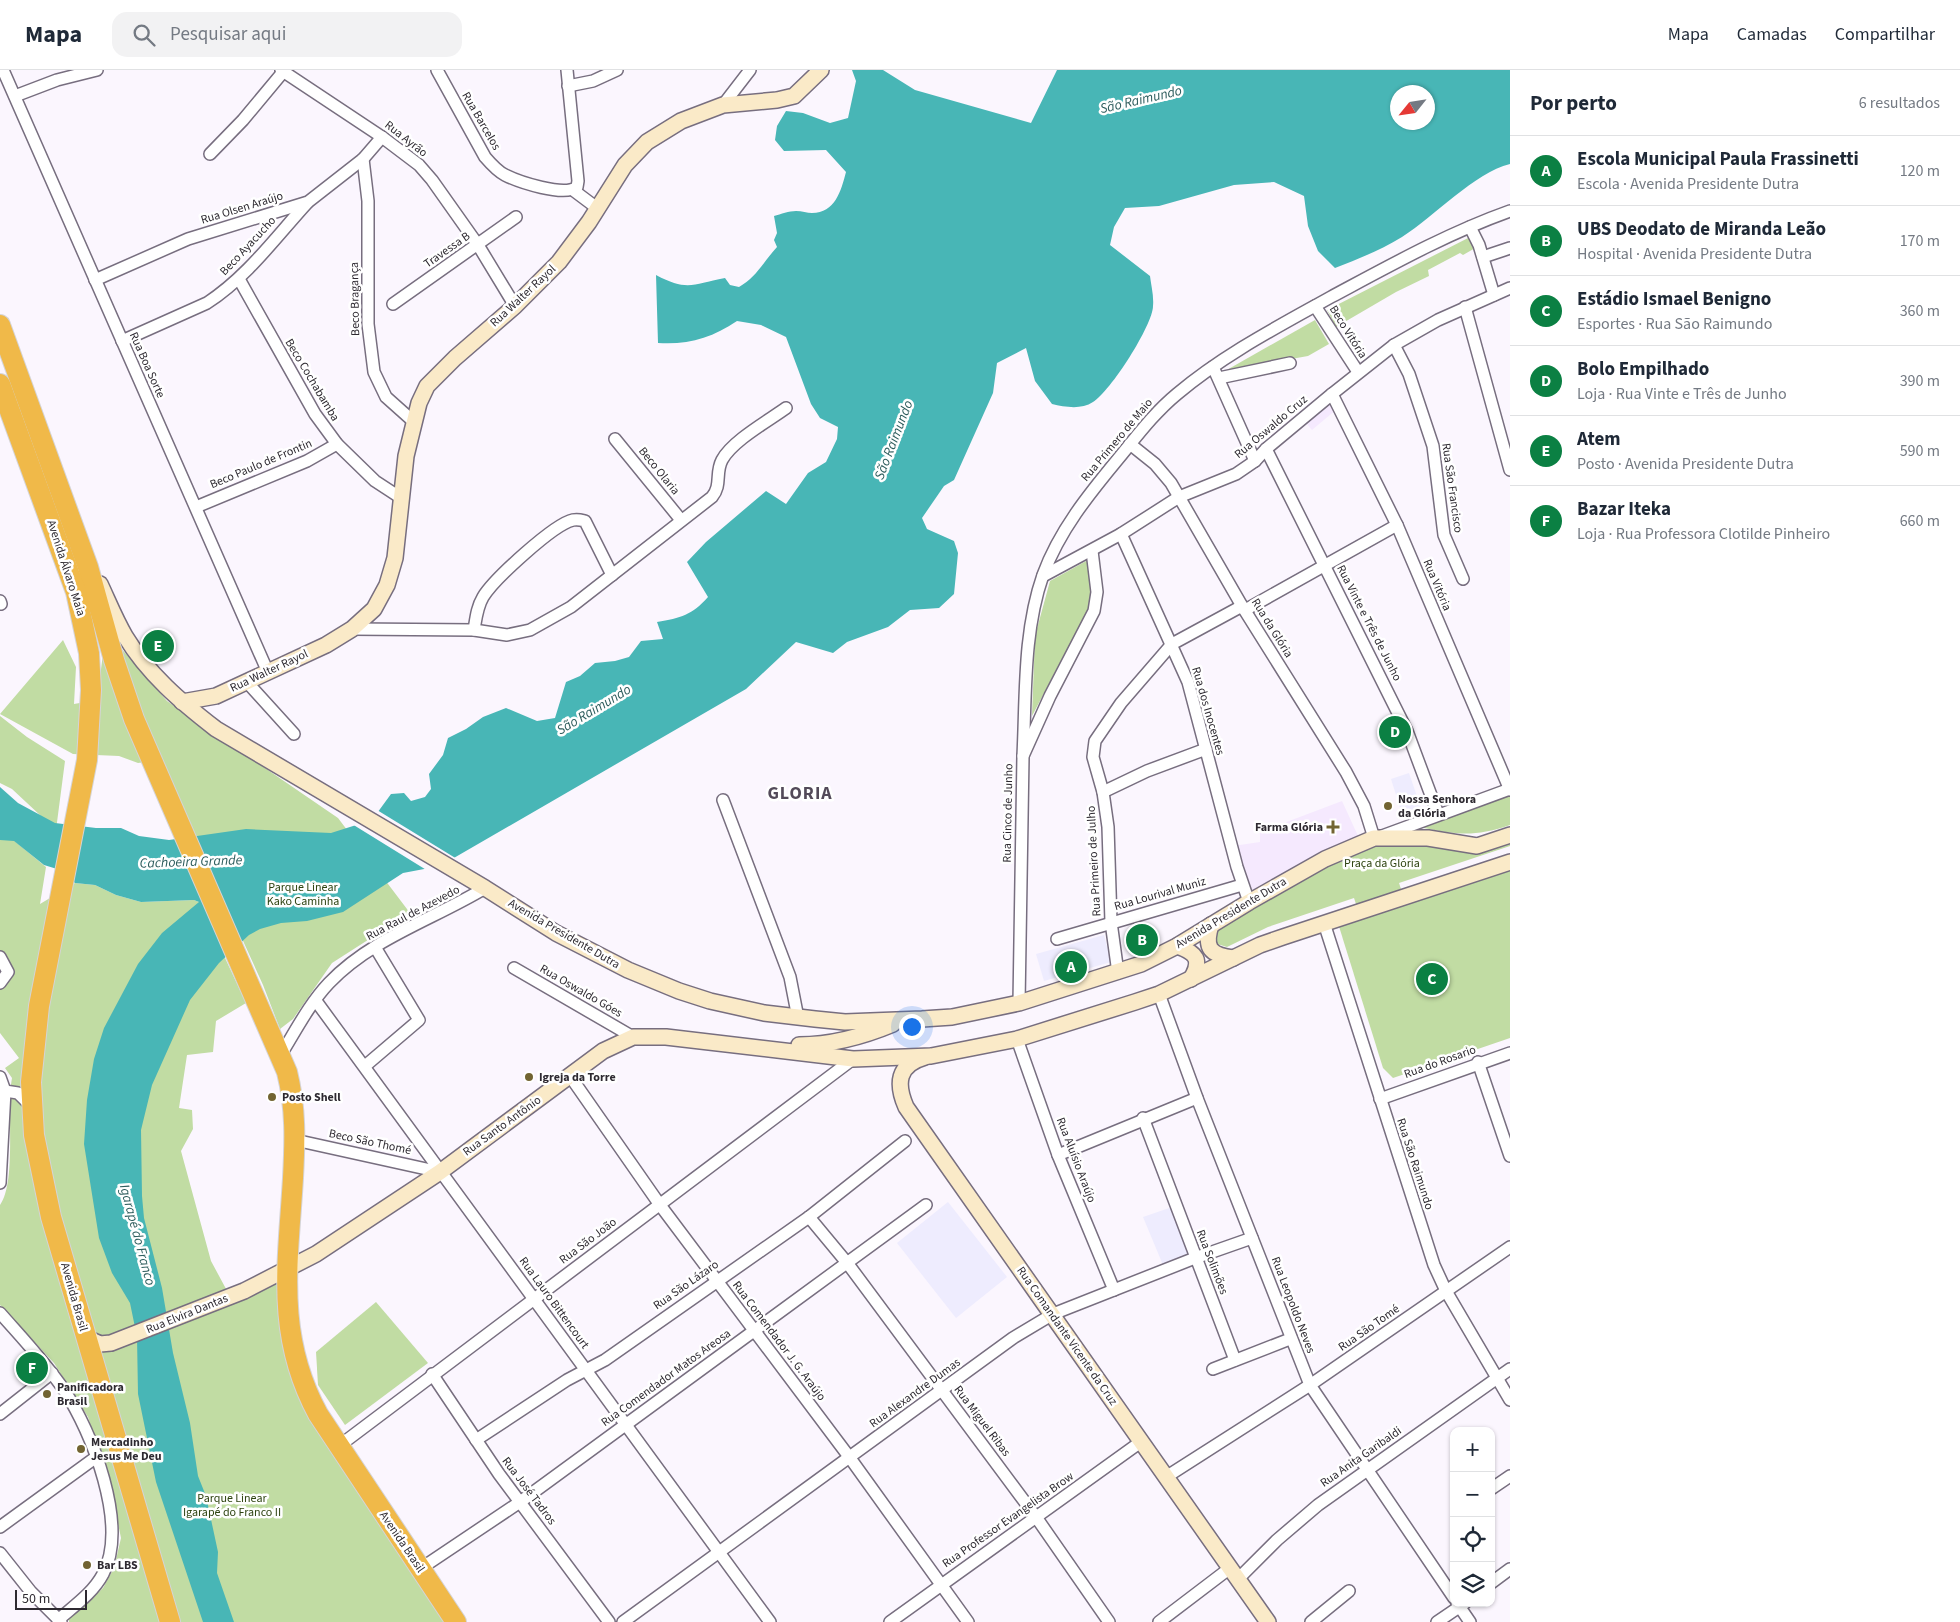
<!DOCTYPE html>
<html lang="pt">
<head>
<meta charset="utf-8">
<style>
	:root { --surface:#fff; --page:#f2f2f3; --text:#1f2937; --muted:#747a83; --line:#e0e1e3; --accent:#0b8043 }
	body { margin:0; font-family:"Source Sans 3",sans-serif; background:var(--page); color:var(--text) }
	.controls { position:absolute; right:15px; bottom:15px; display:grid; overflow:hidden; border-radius:10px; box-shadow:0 1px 4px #0004 }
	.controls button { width:45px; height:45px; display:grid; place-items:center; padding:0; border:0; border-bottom:1px solid var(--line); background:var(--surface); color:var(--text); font:25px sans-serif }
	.compass { position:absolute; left:1390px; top:15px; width:45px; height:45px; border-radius:50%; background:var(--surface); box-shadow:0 1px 4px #0004; rotate:240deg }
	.scale { position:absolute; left:15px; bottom:12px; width:72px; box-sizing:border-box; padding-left:5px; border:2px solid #2e2a31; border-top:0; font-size:14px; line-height:18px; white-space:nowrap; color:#2e2a31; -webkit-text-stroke:4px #fff; paint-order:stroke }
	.you { position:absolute; left:911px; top:956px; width:18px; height:18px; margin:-12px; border:4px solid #fff; border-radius:50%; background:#1a73e8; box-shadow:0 0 0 8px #1a73e833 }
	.badge { display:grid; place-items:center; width:32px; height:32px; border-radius:50%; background:var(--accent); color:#fff; font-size:16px; font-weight:700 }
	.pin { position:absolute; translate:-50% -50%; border:2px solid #fff; box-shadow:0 1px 5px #0006 }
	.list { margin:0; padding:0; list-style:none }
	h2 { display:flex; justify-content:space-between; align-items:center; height:65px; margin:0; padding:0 20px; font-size:21px }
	h2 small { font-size:16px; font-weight:400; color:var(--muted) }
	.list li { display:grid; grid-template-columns:32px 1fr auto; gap:15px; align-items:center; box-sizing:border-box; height:70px; padding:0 20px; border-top:1px solid var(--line) }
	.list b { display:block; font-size:19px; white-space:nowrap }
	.list p { margin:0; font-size:16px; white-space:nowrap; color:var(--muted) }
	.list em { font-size:16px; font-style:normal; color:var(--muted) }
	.icon { flex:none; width:28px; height:28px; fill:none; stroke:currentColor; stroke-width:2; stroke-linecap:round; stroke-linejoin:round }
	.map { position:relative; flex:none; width:1510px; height:1552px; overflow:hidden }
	header { display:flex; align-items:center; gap:30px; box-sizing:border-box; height:70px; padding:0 25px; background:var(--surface); border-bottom:1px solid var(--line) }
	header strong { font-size:24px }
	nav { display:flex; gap:28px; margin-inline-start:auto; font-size:18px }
	.search { width:350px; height:45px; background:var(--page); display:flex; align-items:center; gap:12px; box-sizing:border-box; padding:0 18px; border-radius:15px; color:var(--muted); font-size:19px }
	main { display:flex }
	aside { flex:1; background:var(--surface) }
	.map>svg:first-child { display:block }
</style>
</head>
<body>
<header>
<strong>Mapa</strong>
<div class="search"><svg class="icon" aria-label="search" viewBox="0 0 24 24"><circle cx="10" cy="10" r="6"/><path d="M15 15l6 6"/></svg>Pesquisar aqui</div>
<nav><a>Mapa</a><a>Camadas</a><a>Compartilhar</a></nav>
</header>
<main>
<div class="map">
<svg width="1510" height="1552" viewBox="0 0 1510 1552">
	<rect width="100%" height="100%" fill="#fbf6fe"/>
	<g fill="#f5e9fe">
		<polygon points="1331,332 1337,339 1312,360 1306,353"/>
		<polygon points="1342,731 1359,768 1250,823 1233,776 1260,772 1260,762"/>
	</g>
	<g fill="#eeecfe">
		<polygon points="1409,703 1422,741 1403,747 1391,709"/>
		<polygon points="1104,865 1111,892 1044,911 1036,884"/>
		<polygon points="948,1132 1007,1207 956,1248 897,1173"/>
		<polygon points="1175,1136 1191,1184 1163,1195 1143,1147"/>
	</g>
	<g fill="#c1dca3">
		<polygon points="1472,166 1477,177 1463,185 1460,183 1428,200 1429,206 1396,222 1336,257 1327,240"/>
		<polygon points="1315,250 1329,274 1308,286 1225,301"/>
		<polygon points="1088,490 1093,530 1032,646 1035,566 1050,511"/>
		<polygon points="63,570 76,597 74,634 97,630 104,576 119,576 167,631 338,748 410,843 332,893 293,949 280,959 263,915 161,690 138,693 119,686 73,684 0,644"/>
		<polygon points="0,646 27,667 65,691 56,760 12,719 0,713"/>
		<path d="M1510,725V755C1472,768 1456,764 1418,757Z"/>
		<path d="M0,759L46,797L40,834L75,813L95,815L116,825L141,832L194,830L199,832L246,933L216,951L213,982L187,985L179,1038L192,1040L193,1059L181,1081L211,1191L232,1230L282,1208L283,1272L448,1552H69V1549L103,1518L114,1498L121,1468L112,1424L88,1347L54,1293L0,1235V1135C17,1111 6,1040 12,1008L5,998L19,988L0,963V907L8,900L0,889Z"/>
		<polygon points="1510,767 1510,776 1399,813 1402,822 1357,837 1354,828 1268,857 1227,877 1214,873 1215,855 1378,768 1469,780"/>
		<polygon points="1510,794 1510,968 1393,1008 1383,998 1337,850"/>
		<polygon points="376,1232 428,1293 345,1355 318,1315 316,1282"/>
	</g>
	<path fill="#48b6b6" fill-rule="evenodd" d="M852,0H883L915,20L1031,53L1057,0H1510V94C1474,103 1435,146 1402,167C1381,180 1358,189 1335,198L1318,181L1308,156L1304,126L1274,112L1234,115L1159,136L1125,138L1114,157L1110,175L1150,206C1151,215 1154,226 1153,236C1153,255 1110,322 1093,332C1081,340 1065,337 1052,334L1035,311L1026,278L997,293L993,323L954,410L944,416L922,448L927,459L954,471L958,483L954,524L939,538L910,540L888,557L847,572L833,583L796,572L746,619L440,796L403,803L343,842L307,851L281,853L260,859L249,865L219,893L190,930L152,1015L141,1060L142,1126L144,1148L162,1218L173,1283L190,1353L198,1406L206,1426L218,1482L217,1503L234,1552H203L156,1412L138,1324L137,1267L130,1233L112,1203L99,1168L84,1074L87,1030L94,989L104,958L138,894L162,863L199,832L194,830L141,832L116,825L95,815L75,813L57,799L44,795L14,771L0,770V717L18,733L55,753L96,758H121L139,766L169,770L246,759L331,763L372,750L391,724L404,723L411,731L425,727L431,719L429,704L443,685L448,668L466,659L483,647L506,638L537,651L555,648L566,612L580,606L595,593L615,591L629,587L641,571L663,569L657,552C681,548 692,545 708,527L687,492L706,472L766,421L786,434L808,403L826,392L837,369L838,357L820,348L811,334L786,267L761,255L737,251C712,268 688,275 658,273L656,205C688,222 693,214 725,208L730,215L739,217C756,208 764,191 777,177L774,170L777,163L774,146C781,144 789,141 796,141C802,141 807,143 812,143C835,143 841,121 846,102L826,80L784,81L775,70L777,56L786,41L803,43L830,53L848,48L856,11ZM1398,22H1428V52H1398Z"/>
	<polygon fill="#fbf6fe" points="377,740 457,789 441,798 428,801 352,754 370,748"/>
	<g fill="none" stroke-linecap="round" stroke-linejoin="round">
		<defs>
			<g id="street">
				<polyline points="3,0 267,600"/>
				<polyline points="281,0 382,67 419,95 432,110 478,175 515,236"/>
				<path d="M437,0L485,87C491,94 497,101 505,105C519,112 564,127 577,117L578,111L567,0"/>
				<polyline points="568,16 593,11 617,0"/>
				<polyline points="15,26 57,10 97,0"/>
				<polyline points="723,35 750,0"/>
				<polyline points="210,84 243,50 283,2"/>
				<polyline points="363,89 368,131 368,254 374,302 386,327 414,352"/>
				<polyline points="573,120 597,138"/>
				<polyline points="1470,157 1479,175 1494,225"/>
				<polyline points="1483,187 1510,178"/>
				<polyline points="239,209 315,344 337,374 375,411 401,428"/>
				<polyline points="95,210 188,169 308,132 363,89 382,67"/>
				<polyline points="393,234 516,147"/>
				<polyline points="1315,236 1358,302"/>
				<polyline points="1465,237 1510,400"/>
				<path d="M122,271L207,233C247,207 275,168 307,133"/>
				<polyline points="1394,275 1409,304 1433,376 1444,465 1463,509"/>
				<polyline points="1213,297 1255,391"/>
				<polyline points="1219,308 1290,293"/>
				<polyline points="1332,324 1397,455 1510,720"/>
				<polyline points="615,369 681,450"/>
				<polyline points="1130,374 1155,394 1171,413 1242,536 1346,702 1364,736 1374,768"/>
				<polyline points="1266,379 1407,661 1438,744"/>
				<polyline points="196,437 307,391 337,374"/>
				<polyline points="1121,464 1188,612 1237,797 1249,832"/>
				<polyline points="1043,506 1121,464 1179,427 1236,404 1255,391 1266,379 1332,324 1394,275 1438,250 1510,218"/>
				<polyline points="0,531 1,534"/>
				<polyline points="1245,540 1397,455"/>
				<path d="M352,559L474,560L507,565L530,560L571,537L712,427C722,415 715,403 722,390C732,371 768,351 786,338"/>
				<path d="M474,560C476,548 477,537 483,527C494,509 554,454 573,450C578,449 581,450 585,451L612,505"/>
				<polyline points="246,611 294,664"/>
				<path d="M1023,686C1026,626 1023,562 1043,505C1059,461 1089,424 1118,389C1137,366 1154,343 1177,324C1223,285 1279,256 1331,227C1389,196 1448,163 1510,141"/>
				<polyline points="1103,722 1147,701 1206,679"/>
				<polyline points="723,730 790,907 798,948"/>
				<polyline points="1382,766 1510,719"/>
				<polyline points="1324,853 1434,1195 1446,1221 1510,1330"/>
				<polyline points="1057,869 1242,815"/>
				<polyline points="0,887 8,902 0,913"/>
				<polyline points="514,898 633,967"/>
				<polyline points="1118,903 1111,852 1108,757 1103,722 1093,687 1095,671 1121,633 1172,574 1242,536"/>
				<polyline points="1159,924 1197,1028 1310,1315 1454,1528"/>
				<polyline points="316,931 770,1552"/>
				<polyline points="1019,933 1023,686 1050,626 1094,541 1097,522 1092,481"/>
				<polyline points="1017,969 1058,1085 1114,1220"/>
				<path d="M280,986C295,962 309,934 329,913C372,868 434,849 485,818"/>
				<polyline points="1478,992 1510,1086"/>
				<polyline points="365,996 419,950 375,877"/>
				<polyline points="570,1006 660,1135 850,1388 968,1552"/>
				<polyline points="0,1007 5,1021 18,1023 31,1036"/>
				<polyline points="1380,1029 1510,983"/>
				<polyline points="1143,1048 1235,1290"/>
				<polyline points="295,1070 440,1102"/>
				<polyline points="1058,1085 1197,1028"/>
				<polyline points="0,1113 5,1021"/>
				<polyline points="809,1147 848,1194 1036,1447 1109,1552"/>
				<path d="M0,1243C22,1268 45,1292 64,1320C92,1362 129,1455 103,1504C93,1523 74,1536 58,1550"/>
				<polyline points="1213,1299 1290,1269"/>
				<polyline points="432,1304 499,1404 609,1552"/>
				<polyline points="0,1344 52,1303"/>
				<polyline points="476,1370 567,1310 605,1290 809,1147 905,1071"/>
				<polyline points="339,1376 853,989"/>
				<polyline points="1166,1407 1310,1315 1510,1177"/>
				<polyline points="1491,1419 1510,1406"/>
				<polyline points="0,1457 95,1388"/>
				<polyline points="0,1483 31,1522 61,1552"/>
				<polyline points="420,1499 520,1432 926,1135"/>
				<polyline points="1238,1509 1277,1470 1318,1435 1510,1299"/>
				<polyline points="1491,1513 1510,1499"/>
				<polyline points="1457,1533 1470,1552"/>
				<polyline points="623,1552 1013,1268 1053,1244 1195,1188 1252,1168"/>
				<polyline points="890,1552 1142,1371"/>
				<polyline points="1159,1552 1230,1498"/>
				<polyline points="1311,1552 1349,1521"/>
				<polyline points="1437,1552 1465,1533"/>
			</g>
			<g id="secondary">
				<path d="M100,514C108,531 115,549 125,566C148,604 181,632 216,659L485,818L556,863L628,900L679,921L710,931L764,943L815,949L845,952L922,949L952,947L1019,933L1141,894L1177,876L1249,832L1325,789L1374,768H1428L1477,776L1510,765"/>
				<polyline points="182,632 216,626 326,575 352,559 374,539 387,515 395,488 406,386 419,333 427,316 455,288 515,236 559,192 589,152 625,95 647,72 681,51 723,35 777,30 794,26 821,0"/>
				<path d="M1211,855C1204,878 1210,885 1233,888"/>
				<path d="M1177,876C1197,883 1202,890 1191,909"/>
				<path d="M799,975C832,975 862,967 893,954"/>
				<path d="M925,987C897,995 896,1014 906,1037L1268,1552"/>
				<polyline points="85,1267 100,1274 111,1273 244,1221 316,1184 440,1102 603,981 633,967 666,967 853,989 931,986 1017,969 1135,932 1159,924 1260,875 1283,867 1510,792"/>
			</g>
			<g id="highway">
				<path d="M0,255L88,497L114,590L134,649L287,1002C296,1038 295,1071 293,1108C288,1193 275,1265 318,1344L456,1552"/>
				<polyline points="0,314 76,522 89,583 91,620 87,690 39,936 31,1012 34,1065 51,1147 170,1552"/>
			</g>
		</defs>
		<use href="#street" stroke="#776e7f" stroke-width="14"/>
		<use href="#secondary" stroke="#776e7f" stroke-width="18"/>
		<use href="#highway" stroke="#d5d4d6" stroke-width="22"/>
		<use href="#street" stroke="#fff" stroke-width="11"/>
		<use href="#secondary" stroke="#faeac8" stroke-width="15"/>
		<use href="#highway" stroke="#f0b949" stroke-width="20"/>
	</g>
	<g fill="#726432" stroke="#fff" stroke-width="2">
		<circle cx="1388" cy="736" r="5"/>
		<path d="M1330.5 749.5h5v5h5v5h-5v5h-5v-5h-5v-5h5z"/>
		<circle cx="529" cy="1007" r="5"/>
		<circle cx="272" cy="1027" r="5"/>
		<circle cx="47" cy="1324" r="5"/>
		<circle cx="81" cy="1379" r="5"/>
		<circle cx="87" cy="1495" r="5"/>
	</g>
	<g text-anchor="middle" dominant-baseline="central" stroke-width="5" stroke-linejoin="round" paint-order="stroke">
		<g font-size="12" fill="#2e2a31" stroke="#fff">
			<text transform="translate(481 51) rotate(60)">Rua Barcelos</text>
			<text transform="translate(406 69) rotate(38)">Rua Ayrão</text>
			<text transform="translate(242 138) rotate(-17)">Rua Olsen Araújo</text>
			<text transform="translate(248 176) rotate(-47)">Beco Ayacucho</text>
			<text transform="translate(447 180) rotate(-35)">Travessa B</text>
			<text transform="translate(523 226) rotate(-43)">Rua Walter Rayol</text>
			<text transform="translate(355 229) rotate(-91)">Beco Bragança</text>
			<text transform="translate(1348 262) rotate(58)">Beco Vitória</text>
			<text transform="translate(147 295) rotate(66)">Rua Boa Sorte</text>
			<text transform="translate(312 310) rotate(59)">Beco Cochabamba</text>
			<text transform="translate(1271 357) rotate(-40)">Rua Oswaldo Cruz</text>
			<text transform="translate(1117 370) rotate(-50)">Rua Primero de Maio</text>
			<text transform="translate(261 394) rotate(-23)">Beco Paulo de Frontin</text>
			<text transform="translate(659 401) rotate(51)">Beco Olaria</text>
			<text transform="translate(1452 418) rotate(82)">Rua São Francisco</text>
			<text transform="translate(66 498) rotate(72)">Avenida Álvaro Maia</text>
			<text transform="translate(1437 515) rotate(67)">Rua Vitória</text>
			<text transform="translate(1369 553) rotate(63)">Rua Vinte e Três de Junho</text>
			<text transform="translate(1272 558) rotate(58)">Rua da Glória</text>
			<text transform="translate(269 601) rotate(-25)">Rua Walter Rayol</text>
			<text transform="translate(1208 641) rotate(74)">Rua dos Inocentes</text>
			<text transform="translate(1008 743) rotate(-89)">Rua Cinco de Junho</text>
			<text transform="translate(1094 791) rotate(-93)">Rua Primeiro de Julho</text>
			<text transform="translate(1160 824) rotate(-16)">Rua Lourival Muniz</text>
			<text transform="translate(413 843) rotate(-28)">Rua Raul de Azevedo</text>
			<text transform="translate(1231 843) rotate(-31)">Avenida Presidente Dutra</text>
			<text transform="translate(564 864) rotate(30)">Avenida Presidente Dutra</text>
			<text transform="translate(581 921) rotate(30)">Rua Oswaldo Góes</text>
			<text transform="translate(1440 992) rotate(-20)">Rua do Rosario</text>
			<text transform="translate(502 1056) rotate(-36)">Rua Santo Antônio</text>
			<text transform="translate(370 1072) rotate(12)">Beco São Thomé</text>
			<text transform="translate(1076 1090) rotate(69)">Rua Aluísio Araújo</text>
			<text transform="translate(1415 1094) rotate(72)">Rua São Raimundo</text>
			<text transform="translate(588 1171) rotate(-37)">Rua São João</text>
			<text transform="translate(1212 1192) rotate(69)">Rua Solimões</text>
			<text transform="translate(686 1215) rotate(-35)">Rua São Lázaro</text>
			<text transform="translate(74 1227) rotate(74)">Avenida Brasil</text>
			<text transform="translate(554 1233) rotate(54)">Rua Lauro Bittencourt</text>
			<text transform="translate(1293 1235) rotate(69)">Rua Leopoldo Neves</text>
			<text transform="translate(187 1244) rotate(-22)">Rua Elvira Dantas</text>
			<text transform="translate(1369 1258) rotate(-35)">Rua São Tomé</text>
			<text transform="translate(1067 1266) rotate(55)">Rua Comandante Vicente da Cruz</text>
			<text transform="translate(779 1271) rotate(53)">Rua Comendador J. G. Araújo</text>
			<text transform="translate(666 1308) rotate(-36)">Rua Comendador Matos Areosa</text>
			<text transform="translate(915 1323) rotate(-36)">Rua Alexandre Dumas</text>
			<text transform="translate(982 1351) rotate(53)">Rua Miguel Ribas</text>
			<text transform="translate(1361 1387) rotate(-35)">Rua Anita Garibaldi</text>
			<text transform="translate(529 1421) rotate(53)">Rua José Tadros</text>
			<text transform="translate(1008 1450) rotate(-35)">Rua Professor Evangelista Brow</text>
			<text transform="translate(402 1472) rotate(56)">Avenida Brasil</text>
		</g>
		<g font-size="12" font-weight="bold" fill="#2e2a31" stroke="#fff" text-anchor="start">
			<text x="1398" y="729">Nossa Senhora<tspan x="1398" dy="14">da Glória</tspan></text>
			<text x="1323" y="757" text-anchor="end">Farma Glória</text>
			<text x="539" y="1007">Igreja da Torre</text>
			<text x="282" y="1027">Posto Shell</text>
			<text x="57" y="1317">Panificadora<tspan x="57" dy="14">Brasil</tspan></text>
			<text x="91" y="1372">Mercadinho<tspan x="91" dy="14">Jesus Me Deu</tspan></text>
			<text x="97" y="1495">Bar LBS</text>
		</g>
		<g font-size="12" fill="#2e4311" stroke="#fff">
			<text x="1382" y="793">Praça da Glória</text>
			<text x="303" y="817">Parque Linear<tspan x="303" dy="14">Kako Caminha</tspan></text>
			<text x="232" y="1428">Parque Linear<tspan x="232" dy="14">Igarapé do Franco II</tspan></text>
		</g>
		<g font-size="14" font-style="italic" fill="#2e5d5d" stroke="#fff">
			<text transform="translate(1141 30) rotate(-13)">São Raimundo</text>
			<text transform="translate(894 370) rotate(-69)">São Raimundo</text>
			<text transform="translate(594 640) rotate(-31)">São Raimundo</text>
			<text transform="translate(191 792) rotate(-2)">Cachoeira Grande</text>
			<text transform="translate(137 1165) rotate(75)">Igarapé do Franco</text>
		</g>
		<g font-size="18" font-weight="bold" letter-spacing="1" fill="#534a59" stroke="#fff">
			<text x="800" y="723">GLORIA</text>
		</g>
	</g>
</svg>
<div class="controls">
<button>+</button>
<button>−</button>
<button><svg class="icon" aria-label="locate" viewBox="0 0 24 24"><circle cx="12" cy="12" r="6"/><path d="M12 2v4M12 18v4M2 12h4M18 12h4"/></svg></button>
<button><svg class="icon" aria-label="layers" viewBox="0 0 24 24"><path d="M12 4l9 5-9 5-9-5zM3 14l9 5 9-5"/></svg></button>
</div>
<svg class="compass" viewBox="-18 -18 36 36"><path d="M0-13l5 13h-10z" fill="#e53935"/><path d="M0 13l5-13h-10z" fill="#747a83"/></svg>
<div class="scale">50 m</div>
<div class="you"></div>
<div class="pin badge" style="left:1071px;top:897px">A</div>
<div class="pin badge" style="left:1142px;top:870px">B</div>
<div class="pin badge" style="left:1432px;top:909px">C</div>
<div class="pin badge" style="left:1395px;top:662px">D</div>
<div class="pin badge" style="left:158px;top:576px">E</div>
<div class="pin badge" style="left:32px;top:1298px">F</div>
</div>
<aside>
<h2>Por perto<small>6 resultados</small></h2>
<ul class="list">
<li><span class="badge">A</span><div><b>Escola Municipal Paula Frassinetti</b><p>Escola · Avenida Presidente Dutra</p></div><em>120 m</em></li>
<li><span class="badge">B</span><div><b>UBS Deodato de Miranda Leão</b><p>Hospital · Avenida Presidente Dutra</p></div><em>170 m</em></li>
<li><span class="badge">C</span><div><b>Estádio Ismael Benigno</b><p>Esportes · Rua São Raimundo</p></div><em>360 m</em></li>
<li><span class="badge">D</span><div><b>Bolo Empilhado</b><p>Loja · Rua Vinte e Três de Junho</p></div><em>390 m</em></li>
<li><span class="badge">E</span><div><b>Atem</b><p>Posto · Avenida Presidente Dutra</p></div><em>590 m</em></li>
<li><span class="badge">F</span><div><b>Bazar Iteka</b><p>Loja · Rua Professora Clotilde Pinheiro</p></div><em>660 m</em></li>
</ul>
</aside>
</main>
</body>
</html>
